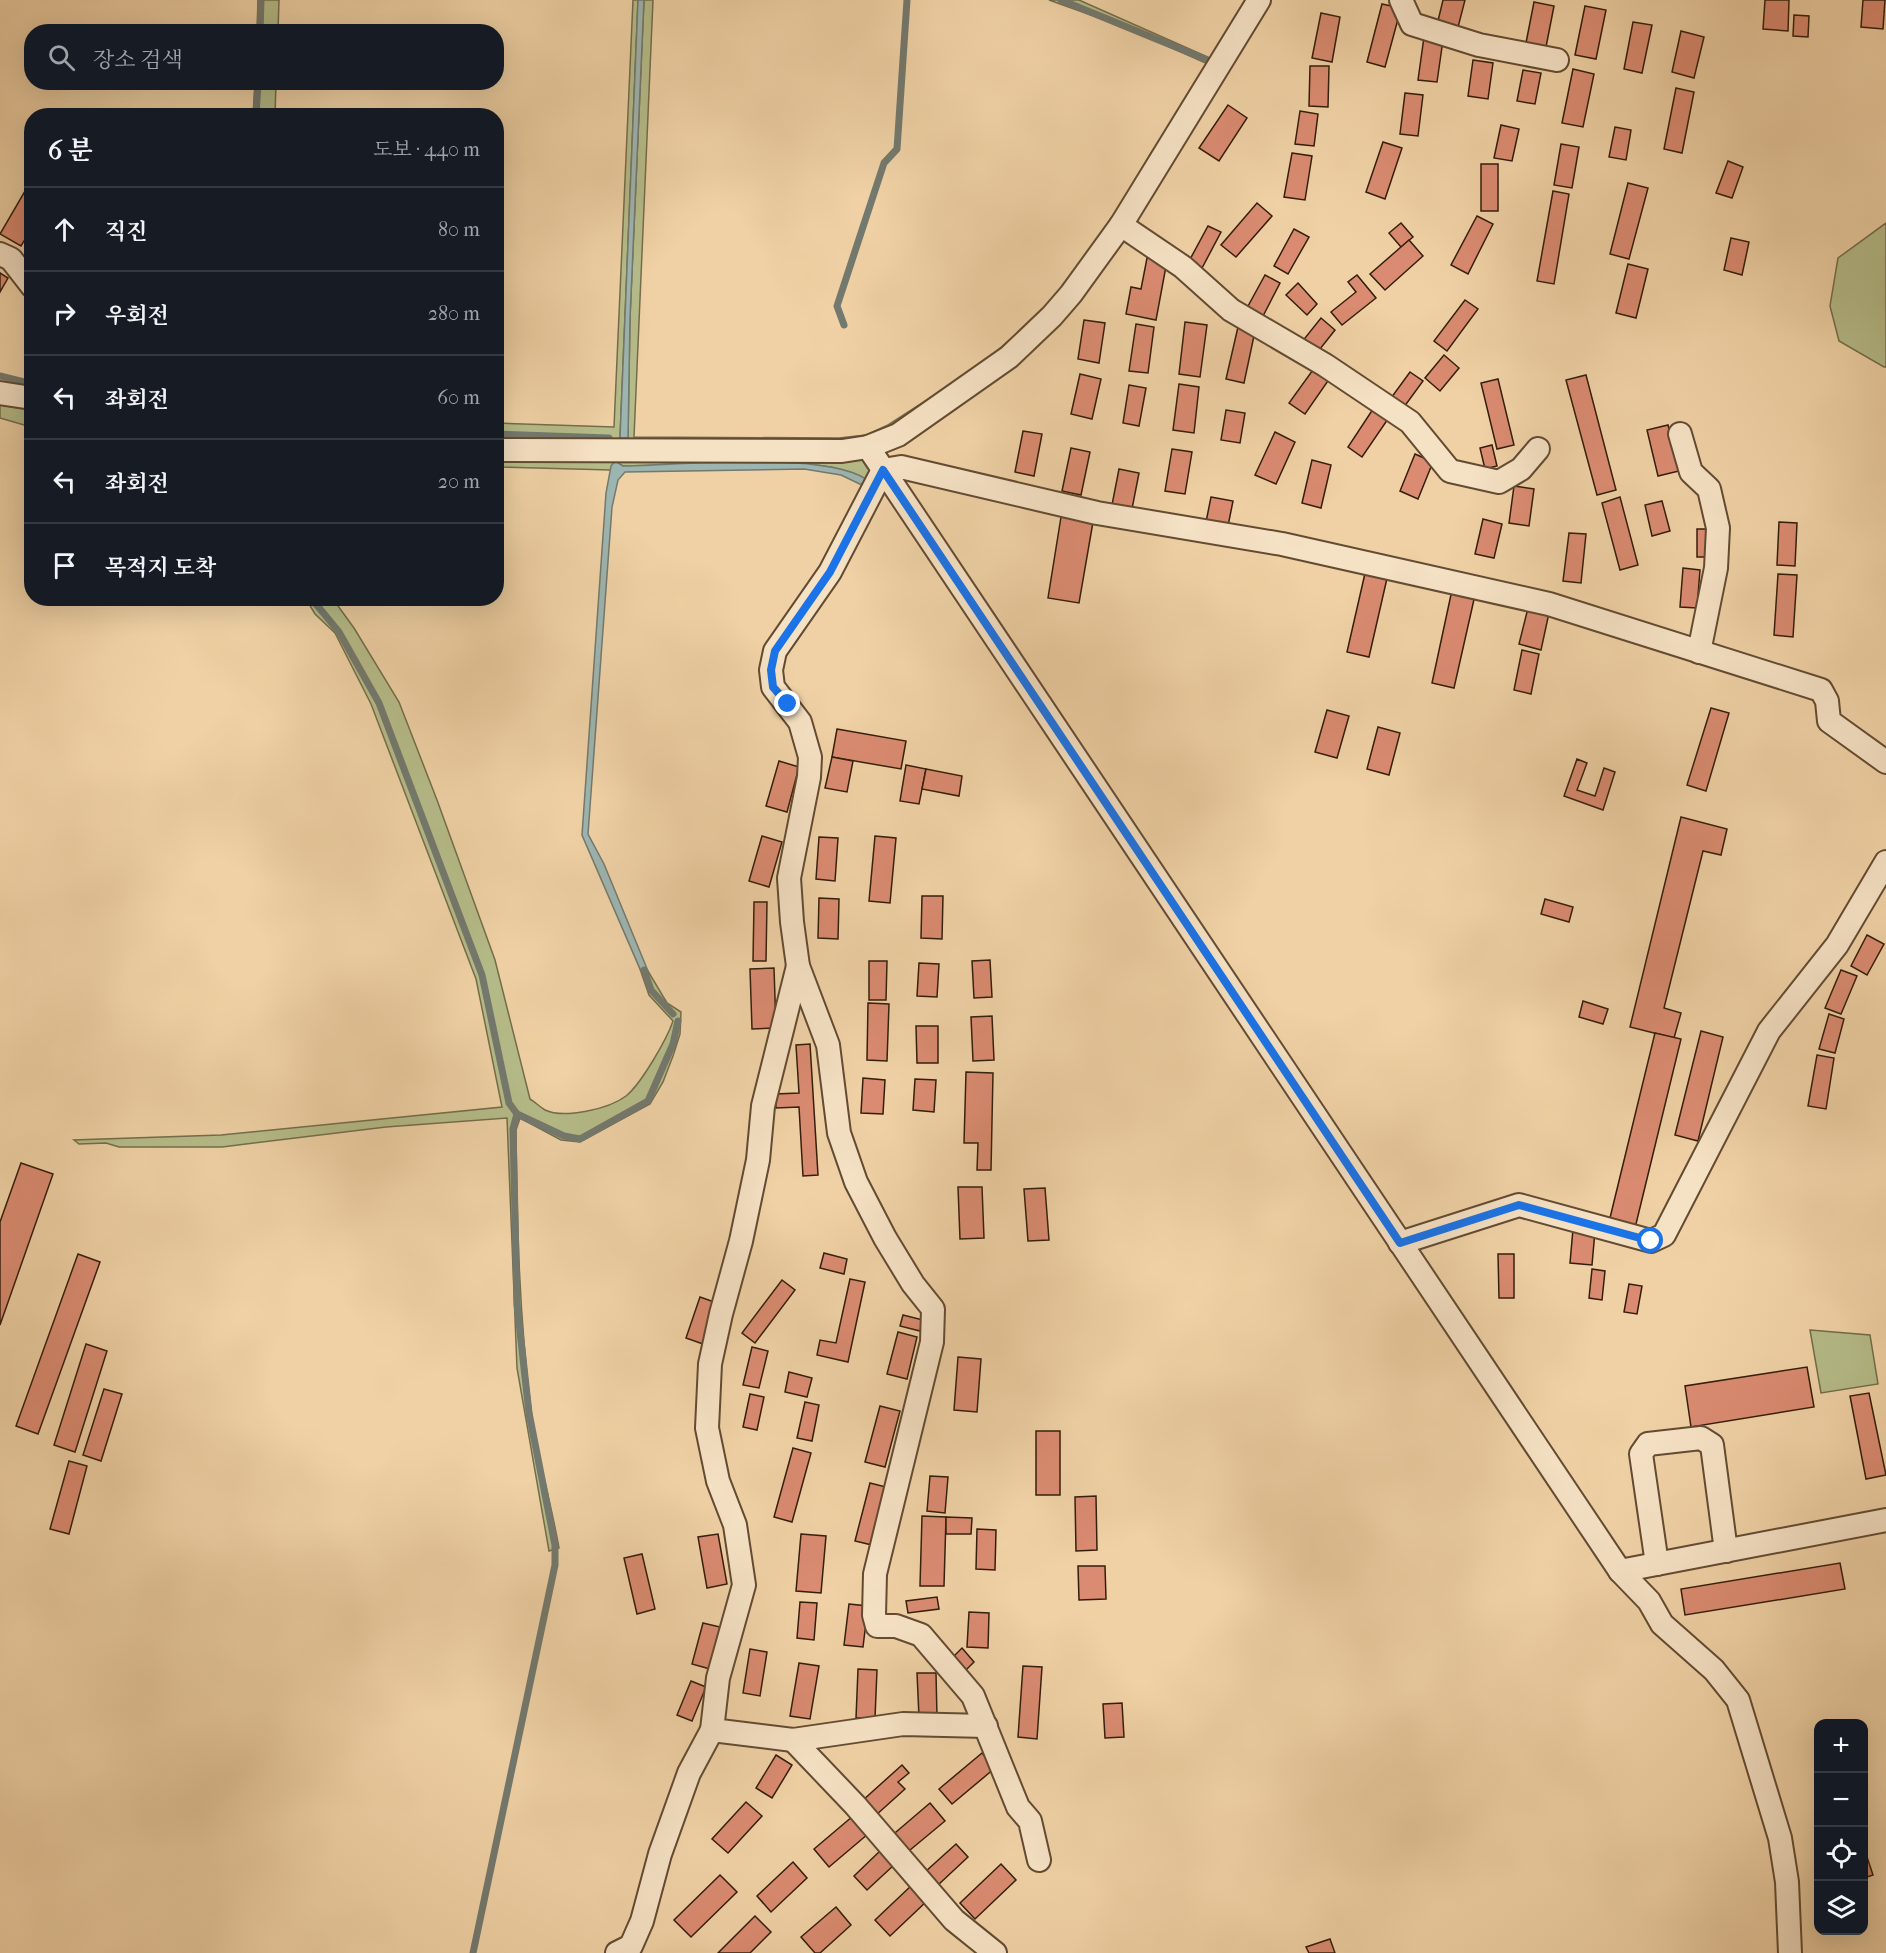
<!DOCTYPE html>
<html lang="ko">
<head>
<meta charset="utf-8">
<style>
	:root { --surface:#171b24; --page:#20242c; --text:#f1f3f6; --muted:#9ea1a6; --line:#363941 }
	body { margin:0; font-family:"IM FELL French Canon","Noto Serif KR",serif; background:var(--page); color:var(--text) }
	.controls { position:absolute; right:18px; bottom:18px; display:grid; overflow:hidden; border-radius:12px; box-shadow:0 6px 24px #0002 }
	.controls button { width:54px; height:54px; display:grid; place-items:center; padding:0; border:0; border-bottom:2px solid var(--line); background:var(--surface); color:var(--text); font:30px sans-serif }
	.stop { position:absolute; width:18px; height:18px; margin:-14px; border:4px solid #1a73e8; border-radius:50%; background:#fff }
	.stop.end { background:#1a73e8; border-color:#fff; box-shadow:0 2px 6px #0008 }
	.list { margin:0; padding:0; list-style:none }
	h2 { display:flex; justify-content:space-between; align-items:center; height:78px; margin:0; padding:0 24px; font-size:26px }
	h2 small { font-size:20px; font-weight:400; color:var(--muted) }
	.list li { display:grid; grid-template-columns:39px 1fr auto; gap:18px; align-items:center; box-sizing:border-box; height:84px; padding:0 24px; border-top:2px solid var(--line) }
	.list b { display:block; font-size:22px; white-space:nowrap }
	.list em { font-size:20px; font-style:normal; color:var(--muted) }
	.icon { flex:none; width:33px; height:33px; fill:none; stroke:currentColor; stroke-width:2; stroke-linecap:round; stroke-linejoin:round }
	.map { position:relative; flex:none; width:1886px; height:1953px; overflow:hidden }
	.search { position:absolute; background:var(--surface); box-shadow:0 6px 24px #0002; left:24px; top:24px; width:480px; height:66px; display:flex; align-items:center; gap:15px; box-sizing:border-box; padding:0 21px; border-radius:24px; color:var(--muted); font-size:22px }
	.panel { position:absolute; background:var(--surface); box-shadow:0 6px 24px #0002; left:24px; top:108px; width:480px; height:498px; border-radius:24px }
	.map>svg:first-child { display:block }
</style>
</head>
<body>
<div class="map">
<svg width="1886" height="1953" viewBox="0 0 1886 1953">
	<rect width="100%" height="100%" fill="#efd1a5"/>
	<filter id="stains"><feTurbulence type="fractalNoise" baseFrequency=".00333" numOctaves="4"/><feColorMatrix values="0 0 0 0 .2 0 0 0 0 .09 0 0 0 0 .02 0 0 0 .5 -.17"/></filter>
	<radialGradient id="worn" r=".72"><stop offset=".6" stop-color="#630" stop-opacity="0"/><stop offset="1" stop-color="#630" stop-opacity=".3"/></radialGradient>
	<g fill="#b5bc89" stroke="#746d4a" stroke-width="1.5">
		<polygon points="258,0 279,0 278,31 257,31"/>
		<polygon points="633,0 638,0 620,437 628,438 630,318 644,0 653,0 634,437 839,438 866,435 888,425 955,382 998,350 1068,289 1110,225 1151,153 1210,65 1130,29 1049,0 1079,0 1212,59 1246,0 1252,0 1118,222 1068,292 1049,315 1003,354 933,407 893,430 866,440 839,443 617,443 497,440 497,423 614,427"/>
		<polygon points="255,83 276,83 275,115 253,115"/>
		<polygon points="1886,223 1886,367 1884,367 1839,341 1830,306 1838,258"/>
		<polygon points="0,405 31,410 31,427 0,418"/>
		<path d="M859,454L870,465L866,487L865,479C823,451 679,465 623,466L615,462L611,470L497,467V457Z"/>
		<path d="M306,599H333L354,628L399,702L437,800L495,960L530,1099C535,1102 540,1107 545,1110C564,1119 609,1109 626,1096C641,1084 667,1039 673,1021L649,995L640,969L646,977L648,971L667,1003L681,1012L680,1034L673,1056L663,1082L650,1104L580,1142L561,1140L520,1118L516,1130C517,1223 519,1316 531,1409C537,1456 551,1502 559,1548L549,1551L517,1368L507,1118L386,1127L222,1147H119L106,1143L79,1144L74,1140L221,1135L502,1107L476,979L371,704L335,633L315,614Z"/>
		<polygon points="1810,1330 1870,1335 1878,1384 1821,1393"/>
	</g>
	<g fill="#9db5b0" stroke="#73796e" stroke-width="1.5">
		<polygon points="638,0 644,0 630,318 628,438 620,438"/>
		<path d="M615,461L623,466C679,465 822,451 866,479V487L841,475L804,469L625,472L618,480L612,507L588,834L604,864L648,971L647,977L640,969L582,835L606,493L611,466Z"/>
	</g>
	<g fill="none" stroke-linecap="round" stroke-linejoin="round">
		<g stroke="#73796e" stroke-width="7">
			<polyline points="1061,0 1205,59"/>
			<polyline points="260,32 261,0"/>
			<polyline points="256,116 258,82"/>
			<polyline points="844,325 837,306 884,163 897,149 907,0"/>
			<polyline points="0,376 32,384"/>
			<polyline points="496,434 609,438"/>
			<polyline points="311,598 339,632 379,703 482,975 509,1103 517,1114 513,1129 517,1304 529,1413 555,1545 555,1565 473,1953"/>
			<polyline points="644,970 651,990 673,1014"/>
			<polyline points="517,1114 564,1136 580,1139 648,1101 673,1044 678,1021"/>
		</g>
	</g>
	<g fill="#da8b71" stroke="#341e0b" stroke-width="1.5">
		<polygon points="1443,0 1465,0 1457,31 1437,25"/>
		<polygon points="1765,0 1789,0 1788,31 1763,29"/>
		<polygon points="1863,0 1885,0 1883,29 1861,27"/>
		<polygon points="1534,2 1554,6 1545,52 1525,48"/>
		<polygon points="1382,4 1401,8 1385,67 1367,62"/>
		<polygon points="1585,6 1606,10 1596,59 1575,55"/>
		<polygon points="1321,13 1340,17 1332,62 1312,58"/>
		<polygon points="1794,15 1809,16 1808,37 1793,36"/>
		<polygon points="1633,22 1652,25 1642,73 1624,69"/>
		<polygon points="1681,31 1704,37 1694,78 1672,72"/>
		<polygon points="1424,37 1443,40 1437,82 1418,80"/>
		<polygon points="1473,60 1493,63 1488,99 1468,96"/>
		<polygon points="1310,66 1329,66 1328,107 1309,106"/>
		<polygon points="1573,69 1594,74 1583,127 1562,123"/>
		<polygon points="1523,70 1541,73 1535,104 1517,101"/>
		<polygon points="1676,88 1694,92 1682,153 1664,149"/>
		<polygon points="1405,93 1423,95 1418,136 1400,134"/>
		<polygon points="1228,105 1247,118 1219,161 1199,148"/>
		<polygon points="1300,111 1318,114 1314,146 1295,144"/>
		<polygon points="1501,125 1519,129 1512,161 1494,158"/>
		<polygon points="1615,127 1631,130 1626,160 1609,157"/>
		<polygon points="1383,142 1402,148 1385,199 1366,192"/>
		<polygon points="1561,144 1579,147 1572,188 1554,185"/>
		<polygon points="1292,153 1312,156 1305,200 1284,197"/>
		<polygon points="1728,161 1743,167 1732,198 1716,193"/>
		<rect x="1481" y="164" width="17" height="47"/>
		<polygon points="32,179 32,228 21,246 0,234"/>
		<polygon points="1628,183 1648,188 1629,259 1610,254"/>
		<polygon points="1553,191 1569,194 1554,284 1537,281"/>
		<polygon points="1257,203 1272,216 1236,257 1221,245"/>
		<polygon points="1477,216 1493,224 1468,274 1451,265"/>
		<polygon points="1401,223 1413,237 1401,247 1389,233"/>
		<polygon points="1208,226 1221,232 1201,270 1188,263"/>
		<polygon points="1294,229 1309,237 1288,274 1274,266"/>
		<polygon points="1731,238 1749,242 1742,275 1724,270"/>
		<polygon points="1409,240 1423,256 1385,290 1370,274"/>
		<polygon points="1147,258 1167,261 1156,320 1126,314 1131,287 1141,289"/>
		<polygon points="1628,264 1648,269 1636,318 1616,313"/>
		<polygon points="0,273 8,278 0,292"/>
		<polygon points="1265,275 1280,283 1263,316 1247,308"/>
		<polygon points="1357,275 1376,298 1342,325 1331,312 1356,292 1348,282"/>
		<polygon points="1298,283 1317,304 1307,315 1286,295"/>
		<polygon points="1465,300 1478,309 1447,351 1434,341"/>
		<polygon points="1321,318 1335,330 1316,354 1301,343"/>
		<polygon points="1084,320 1105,323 1099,363 1078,359"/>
		<polygon points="1185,322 1207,325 1200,377 1179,374"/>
		<polygon points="1136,324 1154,327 1148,373 1129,371"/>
		<polygon points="1238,327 1255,331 1244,383 1226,379"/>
		<polygon points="1444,355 1459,368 1440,391 1425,378"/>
		<polygon points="1315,367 1330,378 1305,414 1289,403"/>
		<polygon points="1410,372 1423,381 1404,407 1391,398"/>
		<polygon points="1080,374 1101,379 1092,419 1071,414"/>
		<polygon points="1586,375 1616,490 1597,495 1566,380"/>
		<polygon points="1498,379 1514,445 1497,449 1481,383"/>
		<polygon points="1179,384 1199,387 1194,433 1173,430"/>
		<polygon points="1129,385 1146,388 1139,426 1123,423"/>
		<polygon points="1373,409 1388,419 1362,457 1348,447"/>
		<polygon points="1226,410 1245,413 1240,443 1221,440"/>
		<polygon points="1668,425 1679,471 1658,476 1647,430"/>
		<polygon points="1023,431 1042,434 1034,476 1015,472"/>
		<polygon points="1275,432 1295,442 1276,484 1255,475"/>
		<polygon points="1492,445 1497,466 1485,469 1480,448"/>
		<polygon points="1071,448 1090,452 1081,495 1062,491"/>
		<polygon points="1172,449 1192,452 1185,494 1165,491"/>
		<polygon points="1415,454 1433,462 1418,499 1400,491"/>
		<polygon points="1312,460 1331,465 1321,508 1302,503"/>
		<polygon points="1119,469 1139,473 1131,514 1111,510"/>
		<polygon points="1514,486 1534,489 1529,526 1509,523"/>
		<polygon points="1211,497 1233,501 1227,531 1205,527"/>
		<polygon points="1620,497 1638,565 1620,570 1602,503"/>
		<polygon points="1662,501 1670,531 1652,536 1645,505"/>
		<polygon points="1061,517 1093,522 1079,603 1048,598"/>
		<polygon points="1483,519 1502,524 1494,558 1475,554"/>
		<polygon points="1779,522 1797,523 1795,566 1777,565"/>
		<rect x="1697" y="529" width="16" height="28"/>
		<polygon points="1569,533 1586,534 1581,583 1563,581"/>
		<polygon points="1683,568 1700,570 1697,608 1680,607"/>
		<polygon points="1366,569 1388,574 1369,657 1347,652"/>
		<polygon points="1778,574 1797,575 1793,637 1774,635"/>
		<polygon points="1452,590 1475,595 1454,688 1432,683"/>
		<polygon points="1528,608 1549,613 1541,650 1519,644"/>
		<polygon points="1522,650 1539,654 1531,694 1514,690"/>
		<polygon points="1711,708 1729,713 1706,791 1687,785"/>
		<polygon points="1327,710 1349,716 1337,758 1315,752"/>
		<polygon points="1378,727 1400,733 1389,775 1367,769"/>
		<polygon points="837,729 906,741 901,769 832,757"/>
		<polygon points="832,757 853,761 847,792 825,788"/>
		<polygon points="1577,759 1587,763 1577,790 1595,796 1604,768 1615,772 1603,810 1564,796"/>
		<polygon points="779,761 799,767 787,812 766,806"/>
		<polygon points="906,765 926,769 919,804 900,801"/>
		<polygon points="926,769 962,776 959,796 922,789"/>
		<polygon points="1681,817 1727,829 1721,855 1703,851 1664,1008 1681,1013 1674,1038 1630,1027"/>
		<polygon points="762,836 782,842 769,887 749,881"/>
		<polygon points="875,836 896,838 890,903 869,901"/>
		<polygon points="819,837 838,838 835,881 816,879"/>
		<polygon points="922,896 943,896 942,939 921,938"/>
		<polygon points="819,898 839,899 838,939 818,938"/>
		<polygon points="1545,899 1573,907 1569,922 1541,914"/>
		<polygon points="754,902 767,902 766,961 753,961"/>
		<polygon points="1867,935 1884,944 1867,975 1851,966"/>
		<polygon points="990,960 992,997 974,998 972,961"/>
		<polygon points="869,961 887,961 886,1000 869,1000"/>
		<polygon points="919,963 939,964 937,997 917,996"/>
		<polygon points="774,968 776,1028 752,1029 750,969"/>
		<polygon points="1841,970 1857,976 1841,1014 1825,1008"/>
		<polygon points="1583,1001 1608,1009 1603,1024 1579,1017"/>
		<polygon points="868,1003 889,1004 887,1061 867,1060"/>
		<polygon points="1829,1014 1844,1019 1835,1053 1819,1049"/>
		<polygon points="992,1016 994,1060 973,1061 971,1017"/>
		<polygon points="916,1026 938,1026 938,1063 917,1063"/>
		<polygon points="1701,1031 1723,1037 1698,1141 1675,1135"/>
		<polygon points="1655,1033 1681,1039 1635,1228 1609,1222"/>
		<polygon points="810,1044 818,1175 803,1176 799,1107 776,1108 775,1094 799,1093 796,1045"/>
		<polygon points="1817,1055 1834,1058 1826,1109 1808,1106"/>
		<polygon points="966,1072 993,1073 991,1170 977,1170 978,1143 964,1143"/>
		<polygon points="863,1078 885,1080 883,1114 861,1113"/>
		<polygon points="915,1079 936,1080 934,1112 913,1110"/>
		<polygon points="21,1163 53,1174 0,1325 0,1222"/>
		<polygon points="958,1187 982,1187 984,1238 960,1239"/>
		<polygon points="1045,1188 1049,1240 1028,1241 1024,1189"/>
		<polygon points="1573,1229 1595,1231 1592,1265 1570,1263"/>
		<polygon points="824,1253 847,1259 844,1274 820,1268"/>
		<polygon points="78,1254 100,1262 38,1434 16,1426"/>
		<polygon points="1498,1254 1514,1254 1514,1298 1499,1298"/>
		<polygon points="1592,1269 1605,1271 1602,1300 1589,1298"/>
		<polygon points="850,1279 865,1282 848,1362 817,1355 820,1340 836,1343"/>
		<polygon points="782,1280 795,1290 755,1343 742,1333"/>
		<polygon points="1629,1284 1642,1286 1637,1314 1624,1312"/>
		<polygon points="700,1297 717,1303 703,1344 686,1338"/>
		<polygon points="903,1315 923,1320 920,1331 900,1326"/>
		<polygon points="898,1332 917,1337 907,1379 887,1374"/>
		<polygon points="86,1344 107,1351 75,1452 54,1445"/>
		<polygon points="752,1347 768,1351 759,1388 743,1385"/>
		<polygon points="958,1357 981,1359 977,1412 954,1410"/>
		<polygon points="1807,1367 1814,1407 1691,1427 1685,1386"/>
		<polygon points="789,1372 812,1378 807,1397 785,1392"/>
		<polygon points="104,1389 122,1394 101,1461 83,1455"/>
		<polygon points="1869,1393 1886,1475 1866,1479 1850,1396"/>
		<polygon points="750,1394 764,1397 757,1430 743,1427"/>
		<polygon points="805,1402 819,1405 812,1441 797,1438"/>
		<polygon points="880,1406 900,1411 885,1467 865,1462"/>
		<rect x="1036" y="1431" width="24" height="64"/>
		<polygon points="793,1448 811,1453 792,1522 774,1517"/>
		<polygon points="69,1461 87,1466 69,1534 50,1529"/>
		<polygon points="930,1476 948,1477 945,1513 927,1511"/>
		<polygon points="870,1483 886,1487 872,1545 855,1541"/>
		<polygon points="1096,1496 1097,1550 1076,1551 1075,1497"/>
		<polygon points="922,1516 946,1517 944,1586 920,1586"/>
		<polygon points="946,1517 972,1518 971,1534 946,1534"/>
		<polygon points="977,1529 996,1530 995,1570 976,1569"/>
		<polygon points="718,1534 727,1584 707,1588 698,1537"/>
		<polygon points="801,1534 826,1536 821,1593 796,1591"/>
		<polygon points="642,1554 655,1609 637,1614 624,1558"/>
		<polygon points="1840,1563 1845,1589 1685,1615 1681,1589"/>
		<polygon points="1078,1566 1105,1566 1106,1599 1079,1600"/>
		<polygon points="937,1597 939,1609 908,1613 906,1601"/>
		<polygon points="800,1602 817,1603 814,1640 797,1638"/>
		<polygon points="849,1604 868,1606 863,1647 844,1645"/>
		<polygon points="969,1612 989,1613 988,1648 967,1647"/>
		<polygon points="703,1623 720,1627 710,1669 692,1664"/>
		<polygon points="962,1648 974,1662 964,1672 952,1658"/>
		<polygon points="750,1649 767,1652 760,1696 743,1693"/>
		<polygon points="799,1663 819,1666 810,1719 790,1716"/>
		<polygon points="1023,1666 1042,1667 1037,1739 1018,1737"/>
		<polygon points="858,1669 877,1670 875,1718 856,1718"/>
		<polygon points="917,1673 936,1673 937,1717 919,1717"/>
		<polygon points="691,1681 706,1687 692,1721 677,1715"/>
		<polygon points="1122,1703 1124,1737 1105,1738 1103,1704"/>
		<polygon points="982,1753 995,1768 952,1804 939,1789"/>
		<polygon points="776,1755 792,1765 772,1798 756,1788"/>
		<polygon points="902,1765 909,1773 898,1782 905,1789 875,1816 862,1801"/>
		<polygon points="746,1802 762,1816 728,1853 712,1839"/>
		<polygon points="930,1803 945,1821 904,1855 889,1838"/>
		<polygon points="853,1816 868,1834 829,1867 814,1849"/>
		<polygon points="956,1844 968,1857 938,1885 925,1872"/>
		<polygon points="1864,1848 1873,1875 1864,1878"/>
		<polygon points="881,1850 894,1865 867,1890 854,1876"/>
		<polygon points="793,1862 807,1878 771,1912 757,1896"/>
		<polygon points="1001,1864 1016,1880 975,1919 960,1903"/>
		<polygon points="720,1875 737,1892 691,1937 674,1920"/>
		<polygon points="913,1884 928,1900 890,1936 875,1920"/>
		<polygon points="836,1907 851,1925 820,1953 815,1953 801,1937"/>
		<polygon points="755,1916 771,1932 750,1953 718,1953"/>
		<polygon points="1330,1939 1335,1953 1309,1953 1306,1947"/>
	</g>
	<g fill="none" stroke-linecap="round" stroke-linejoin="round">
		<defs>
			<g id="street">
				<polyline points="1401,0 1412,24 1479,45 1557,60"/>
				<polyline points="1121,225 1183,267 1231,310 1325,365 1410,422 1450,471 1499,482 1521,469 1538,449"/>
				<polyline points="0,254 11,259 32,286"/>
				<polyline points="0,393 32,398"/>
				<polyline points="1680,434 1691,472 1709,489 1718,528 1716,568 1699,652"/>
				<polyline points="868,447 1620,1571 1649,1601 1662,1624 1714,1670 1738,1700 1780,1838 1787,1882 1790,1953"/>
				<polyline points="496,450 842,451 868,447 898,435 1009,357 1052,316 1071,294 1121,225 1259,0"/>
				<polyline points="798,966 763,1106 758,1160 741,1241 721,1314 710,1364 707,1428 718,1481 735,1525 744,1585 718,1678 712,1730 793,1740 903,1724 986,1726"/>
				<polyline points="1400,1243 1519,1205 1651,1241 1664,1235 1769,1031 1837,945 1886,862"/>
				<polyline points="1657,1564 1641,1454 1648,1444 1701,1438 1712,1445 1726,1551"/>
				<polyline points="1620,1571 1886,1520"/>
				<polyline points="793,1740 855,1805 954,1920 995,1953"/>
				<polyline points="1039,1860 1030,1821 1018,1807 973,1696 921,1635 896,1626 877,1626 874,1615 875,1574 932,1342 933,1309 913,1284 885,1238 856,1182 839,1133 828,1045 798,966 792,922 789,878 809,777 810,757 800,722 773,687 771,670 775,651 830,572 883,470 901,467 1097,513 1282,544 1549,604 1821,690 1827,701 1829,721 1886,762"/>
				<polyline points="617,1953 631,1946 642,1921 660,1854 689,1773 712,1730"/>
			</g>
		</defs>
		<use href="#street" stroke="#634b32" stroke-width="26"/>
		<use href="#street" stroke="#f5e1c4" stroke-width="22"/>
	</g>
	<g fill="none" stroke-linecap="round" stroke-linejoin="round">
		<polyline stroke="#1a73e8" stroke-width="8" points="788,704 773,687 771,670 775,651 830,572 883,470 1400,1243 1519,1205 1651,1241"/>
	</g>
	<rect width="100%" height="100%" filter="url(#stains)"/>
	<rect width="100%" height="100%" fill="url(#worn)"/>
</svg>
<div class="controls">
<button>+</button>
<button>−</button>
<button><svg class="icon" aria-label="locate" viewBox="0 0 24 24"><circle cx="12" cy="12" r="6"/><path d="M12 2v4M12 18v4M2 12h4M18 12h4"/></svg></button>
<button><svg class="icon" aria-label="layers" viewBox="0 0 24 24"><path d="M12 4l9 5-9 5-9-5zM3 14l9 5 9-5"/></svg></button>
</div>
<div class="stop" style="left:1651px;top:1241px"></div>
<div class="stop end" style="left:788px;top:704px"></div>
<div class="search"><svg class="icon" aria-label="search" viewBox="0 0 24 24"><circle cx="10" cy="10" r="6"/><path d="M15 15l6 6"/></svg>장소 검색</div>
<section class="panel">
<h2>6 분<small>도보 · 440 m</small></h2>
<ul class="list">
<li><svg class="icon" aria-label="ahead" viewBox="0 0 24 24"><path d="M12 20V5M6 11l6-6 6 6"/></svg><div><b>직진</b></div><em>80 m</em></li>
<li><svg class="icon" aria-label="right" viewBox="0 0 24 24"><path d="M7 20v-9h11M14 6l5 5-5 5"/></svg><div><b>우회전</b></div><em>280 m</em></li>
<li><svg class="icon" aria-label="left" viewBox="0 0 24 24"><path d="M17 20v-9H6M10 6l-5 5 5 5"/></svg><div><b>좌회전</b></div><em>60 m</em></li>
<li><svg class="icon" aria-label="left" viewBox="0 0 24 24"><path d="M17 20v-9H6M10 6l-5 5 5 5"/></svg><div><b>좌회전</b></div><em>20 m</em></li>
<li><svg class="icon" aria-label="arrive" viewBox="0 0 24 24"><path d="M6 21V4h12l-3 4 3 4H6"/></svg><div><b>목적지 도착</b></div></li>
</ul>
</section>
</div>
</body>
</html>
